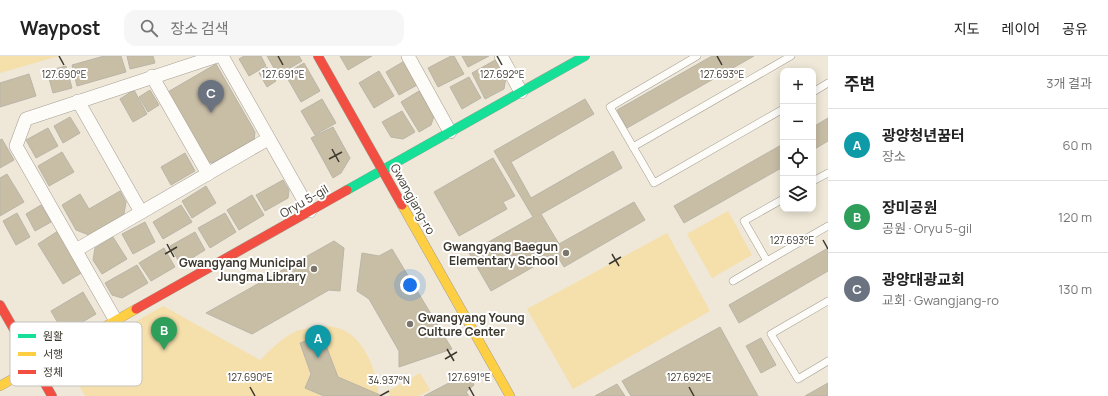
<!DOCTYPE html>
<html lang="ko">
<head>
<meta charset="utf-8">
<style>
	:root { --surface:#fff; --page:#f6f6f6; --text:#222; --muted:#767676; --line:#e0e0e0; --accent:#0b8043 }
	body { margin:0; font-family:Manrope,"Noto Sans KR",sans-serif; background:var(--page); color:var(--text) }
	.controls { position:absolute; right:12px; top:12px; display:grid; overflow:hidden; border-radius:8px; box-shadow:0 2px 10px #0003 }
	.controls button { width:36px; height:36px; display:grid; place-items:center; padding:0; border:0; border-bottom:1px solid var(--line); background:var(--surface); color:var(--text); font:20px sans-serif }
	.you { position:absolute; left:410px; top:229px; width:14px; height:14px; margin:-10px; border:3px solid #fff; border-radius:50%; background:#1a73e8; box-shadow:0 0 0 6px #1a73e833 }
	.badge { display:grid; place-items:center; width:26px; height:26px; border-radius:50%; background:var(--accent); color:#fff; font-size:13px; font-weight:700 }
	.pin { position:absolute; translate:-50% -33px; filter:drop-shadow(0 1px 2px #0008) }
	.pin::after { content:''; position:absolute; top:21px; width:14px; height:12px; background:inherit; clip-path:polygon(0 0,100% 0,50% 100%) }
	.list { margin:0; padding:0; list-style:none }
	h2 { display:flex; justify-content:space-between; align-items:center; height:52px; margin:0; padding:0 16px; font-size:17px }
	h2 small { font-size:13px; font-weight:400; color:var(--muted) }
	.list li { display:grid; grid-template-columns:26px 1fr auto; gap:12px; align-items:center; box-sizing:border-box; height:72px; padding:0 16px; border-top:1px solid var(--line) }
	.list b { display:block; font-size:15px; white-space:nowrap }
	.list p { margin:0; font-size:13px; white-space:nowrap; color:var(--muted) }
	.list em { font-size:13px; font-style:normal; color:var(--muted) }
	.icon { flex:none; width:22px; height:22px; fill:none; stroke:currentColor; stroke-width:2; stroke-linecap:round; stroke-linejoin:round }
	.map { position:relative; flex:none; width:828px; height:340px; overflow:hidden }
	header { display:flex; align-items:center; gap:24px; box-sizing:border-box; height:56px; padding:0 20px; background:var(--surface); border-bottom:1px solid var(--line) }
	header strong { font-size:19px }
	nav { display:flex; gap:22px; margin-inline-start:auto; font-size:14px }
	.search { width:280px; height:36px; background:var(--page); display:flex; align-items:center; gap:10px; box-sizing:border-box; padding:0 14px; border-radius:12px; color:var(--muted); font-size:15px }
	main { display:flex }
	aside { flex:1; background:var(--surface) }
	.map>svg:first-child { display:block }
</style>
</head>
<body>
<header>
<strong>Waypost</strong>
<div class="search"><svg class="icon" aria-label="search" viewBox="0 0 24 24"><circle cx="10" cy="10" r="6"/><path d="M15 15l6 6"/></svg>장소 검색</div>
<nav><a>지도</a><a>레이어</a><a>공유</a></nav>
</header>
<main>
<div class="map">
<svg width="828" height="340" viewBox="0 0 828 340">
	<rect width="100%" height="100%" fill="#efe8d8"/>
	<g fill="#f5dfaa">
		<polygon points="0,0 59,0 0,17"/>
		<polygon points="728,155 752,199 712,222 687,178"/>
		<polygon points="667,177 710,255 573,333 527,253"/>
		<path d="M163,250L260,304C270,295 280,283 293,277C297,274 305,273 310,272C355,260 375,303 379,340H85L72,317L79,298Z"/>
		<polygon points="420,317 430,334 419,340 390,340 388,335"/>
	</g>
	<g fill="#c8bea6" stroke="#bab5a8">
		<polygon points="104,0 121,0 126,16 77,30 72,9"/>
		<polygon points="127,0 153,0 155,7 130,13"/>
		<polygon points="244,0 261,0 266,10 249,20 239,3"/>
		<polygon points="267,0 299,0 302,5 278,19"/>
		<polygon points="340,0 372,0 348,14"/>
		<polygon points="451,0 454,0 464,18 438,31 428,12"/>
		<polygon points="462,0 489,0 468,11"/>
		<polygon points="712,0 754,0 627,72 617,54"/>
		<polygon points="497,3 506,21 504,33 485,43 472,17"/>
		<polygon points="406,4 419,28 399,39 386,16"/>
		<polygon points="304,7 320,35 301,46 285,18"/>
		<polygon points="216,8 255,76 254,85 212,107 204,104 166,37"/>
		<polygon points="66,10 72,32 53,37 47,15"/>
		<polygon points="267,11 276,25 267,31 259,17"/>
		<polygon points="379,15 394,40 374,52 359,27"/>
		<polygon points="29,18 36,40 0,51 0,27"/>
		<polygon points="469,21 481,42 462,53 450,31"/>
		<polygon points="134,34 147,58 133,66 120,43"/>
		<polygon points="150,34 159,49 148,56 139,41"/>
		<polygon points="419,35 434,60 431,69 419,76 401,46"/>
		<polygon points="322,43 336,67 315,79 301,55"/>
		<polygon points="585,43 594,58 511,106 531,142 613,95 622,112 541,158 559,188 634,146 645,164 564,211 556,198 491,235 469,197 533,161 494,95"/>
		<polygon points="402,55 415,76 403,83 391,81 382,66"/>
		<polygon points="70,61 80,77 63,87 54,70"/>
		<polygon points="828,62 828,85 813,94 813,71"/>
		<polygon points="333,71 350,102 341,117 333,122 311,82"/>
		<polygon points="48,72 58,90 36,102 26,84"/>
		<polygon points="2,83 14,104 0,112 0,84"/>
		<polygon points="783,88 783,111 684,167 674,150"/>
		<polygon points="62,96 74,116 49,130 38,110"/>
		<polygon points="185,97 195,115 171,129 161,111"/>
		<polygon points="493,102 515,140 503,146 507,153 459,180 434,136"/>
		<polygon points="7,118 24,146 0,160 0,122"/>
		<polygon points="283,124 289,134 288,142 265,155 256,139"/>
		<polygon points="206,130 216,147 192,162 182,145"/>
		<polygon points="120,135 126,146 124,158 89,179 76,174 62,149 80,138 89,153"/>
		<polygon points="252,139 264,159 239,174 227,154"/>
		<polygon points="41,149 51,166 35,175 26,158"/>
		<polygon points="181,149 192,166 163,183 153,166"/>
		<polygon points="17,157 30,181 16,189 3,165"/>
		<polygon points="225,157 236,176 210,192 198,172"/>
		<polygon points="145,166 155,186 133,198 122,178"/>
		<polygon points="58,175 83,216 63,228 38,188"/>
		<polygon points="195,176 205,194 181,209 170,190"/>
		<polygon points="113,181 127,203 102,218 93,204 95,192"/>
		<polygon points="334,185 344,192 340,235 329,234 252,278 206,257"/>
		<polygon points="164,192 175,211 151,225 139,207"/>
		<polygon points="828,192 828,215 739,267 729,249"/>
		<polygon points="392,193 452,293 399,311 399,295 369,243 357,235 362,197 379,200"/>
		<polygon points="137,209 148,227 122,242 112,239 105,227"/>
		<polygon points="83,236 96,258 74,271 59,269 51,255"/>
		<polygon points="720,271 758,340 631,340 622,325"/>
		<polygon points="322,279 338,321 380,339 379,340 324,340 305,332 311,318 300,287"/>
		<polygon points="761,282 776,309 761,317 746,290"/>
		<polygon points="468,317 474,329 466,336 469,340 424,340"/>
		<polygon points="828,327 828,340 805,340"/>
		<polygon points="617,328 625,340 595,340"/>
	</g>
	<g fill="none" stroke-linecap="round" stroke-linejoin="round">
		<defs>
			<g id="lane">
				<polyline points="697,0 610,51 654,127 783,53"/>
				<polyline points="813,36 828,27"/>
				<polyline points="633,91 791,0"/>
				<polyline points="813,125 828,117"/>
				<polyline points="783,143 744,165 767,205 828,170"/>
				<polyline points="733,225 767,205"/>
				<polyline points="828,245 771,278 798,323 828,305"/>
			</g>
			<g id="street">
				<polyline points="222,0 310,155"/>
				<polyline points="408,0 450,76"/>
				<polyline points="501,0 521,36"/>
				<polyline points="152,20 208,118"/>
				<polyline points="78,45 141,156"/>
				<polyline points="76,194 268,83"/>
				<polyline points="116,265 16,90 26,63 217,0"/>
			</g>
			<polyline id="fast" points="347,134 585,0"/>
			<g id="slow">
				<polyline points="402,149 510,340"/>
				<polyline points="0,330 136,253"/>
			</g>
			<g id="jam">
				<polyline points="318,0 402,149"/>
				<polyline points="0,249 52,340"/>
				<polyline points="136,253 347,134"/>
			</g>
		</defs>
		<use href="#lane" stroke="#a39e92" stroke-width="8"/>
		<use href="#street" stroke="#a39e92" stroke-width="14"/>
		<use href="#fast" stroke="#a39e92" stroke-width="10"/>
		<use href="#slow" stroke="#a39e92" stroke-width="10"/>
		<use href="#jam" stroke="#a39e92" stroke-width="10"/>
		<use href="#lane" stroke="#fdfcf9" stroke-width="7"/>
		<use href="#street" stroke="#fdfcf9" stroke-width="13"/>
		<use href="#fast" stroke="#16e098" stroke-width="9"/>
		<use href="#slow" stroke="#ffcf43" stroke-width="9"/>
		<use href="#jam" stroke="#f24e42" stroke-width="9"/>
	</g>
	<path fill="none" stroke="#3d382d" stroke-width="1.5" d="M59,0L64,9M278,0L283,9M497,0L502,9M717,0L722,9M332,93L339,106M329,103L342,96M823,184L828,193M167,188L174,201M165,198L177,191M612,198L619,210M609,208L621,201M447,293L454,305M445,303L457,296M250,331L255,340M469,331L474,340M689,331L694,340M380,340L389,335"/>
	<g fill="#7b7669" stroke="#fff" stroke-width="1.5">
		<circle cx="566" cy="197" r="4"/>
		<circle cx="314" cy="213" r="4"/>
		<circle cx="410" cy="268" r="4"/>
	</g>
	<g text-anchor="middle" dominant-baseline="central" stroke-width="4" stroke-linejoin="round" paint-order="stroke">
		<g font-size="12" fill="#3d382d" stroke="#fff">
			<text transform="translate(413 143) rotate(61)">Gwangjang-ro</text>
			<text transform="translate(304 145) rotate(-30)">Oryu 5-gil</text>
		</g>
		<g font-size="12" font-weight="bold" fill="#3d382d" stroke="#fff" text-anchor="end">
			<text x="558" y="190">Gwangyang Baegun<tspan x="558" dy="14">Elementary School</tspan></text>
			<text x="306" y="206">Gwangyang Municipal<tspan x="306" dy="14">Jungma Library</tspan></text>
			<text x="418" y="261" text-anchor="start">Gwangyang Young<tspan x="418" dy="14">Culture Center</tspan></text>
		</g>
	</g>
	<rect x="10" y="266" width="132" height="64" rx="6" fill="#fff" stroke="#c5c3c0" stroke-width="1"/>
	<rect x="18" y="278" width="18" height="4" fill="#16e098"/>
	<rect x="18" y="296" width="18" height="4" fill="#ffcf43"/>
	<rect x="18" y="314" width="18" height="4" fill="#f24e42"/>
	<g font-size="11" fill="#3d382d">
		<text x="43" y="284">원활</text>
		<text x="43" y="302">서행</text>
		<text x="43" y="320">정체</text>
	</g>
	<g font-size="10" text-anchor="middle" fill="#3d382d" stroke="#fff" stroke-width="4" stroke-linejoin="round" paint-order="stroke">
		<text x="64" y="22">127.690°E</text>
		<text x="283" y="22">127.691°E</text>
		<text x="502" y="22">127.692°E</text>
		<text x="722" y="22">127.693°E</text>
		<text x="792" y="188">127.693°E</text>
		<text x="250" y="325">127.690°E</text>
		<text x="469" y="325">127.691°E</text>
		<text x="689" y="325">127.692°E</text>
		<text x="389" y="328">34.937°N</text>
	</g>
</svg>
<div class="controls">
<button>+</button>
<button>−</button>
<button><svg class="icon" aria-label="locate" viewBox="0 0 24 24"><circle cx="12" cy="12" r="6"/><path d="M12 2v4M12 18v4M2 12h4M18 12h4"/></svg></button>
<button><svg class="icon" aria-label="layers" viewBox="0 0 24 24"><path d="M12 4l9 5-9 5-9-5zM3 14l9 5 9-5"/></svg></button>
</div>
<div class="you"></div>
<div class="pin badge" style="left:318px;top:302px;background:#0f9aa8">A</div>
<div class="pin badge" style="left:164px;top:294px;background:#2e9e5b">B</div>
<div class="pin badge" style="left:211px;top:57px;background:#6b7280">C</div>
</div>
<aside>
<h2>주변<small>3개 결과</small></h2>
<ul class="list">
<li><span class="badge" style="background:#0f9aa8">A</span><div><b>광양청년꿈터</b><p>장소</p></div><em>60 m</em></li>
<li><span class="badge" style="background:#2e9e5b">B</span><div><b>장미공원</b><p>공원 · Oryu 5-gil</p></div><em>120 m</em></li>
<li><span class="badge" style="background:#6b7280">C</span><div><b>광양대광교회</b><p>교회 · Gwangjang-ro</p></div><em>130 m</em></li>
</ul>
</aside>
</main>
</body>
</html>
